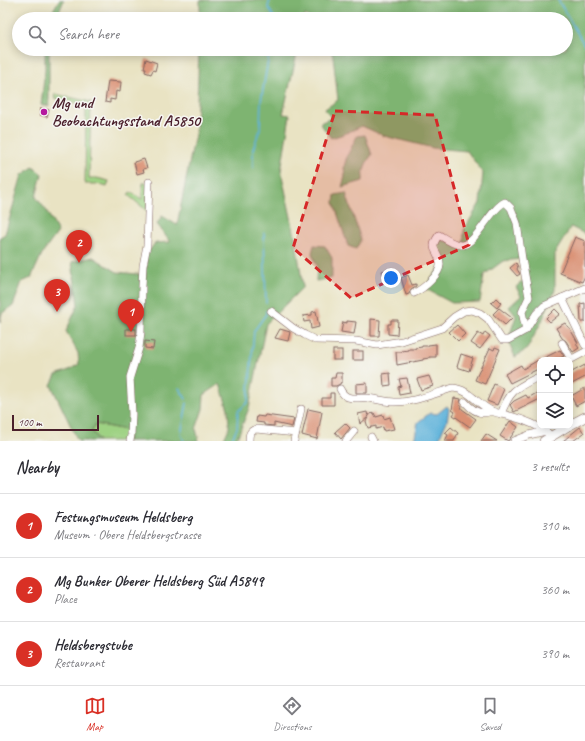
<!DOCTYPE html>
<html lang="en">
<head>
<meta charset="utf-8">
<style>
	:root { --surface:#fff; --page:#f2f2f3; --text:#2b2b33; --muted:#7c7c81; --line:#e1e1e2; --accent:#d93025 }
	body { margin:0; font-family:Caveat,sans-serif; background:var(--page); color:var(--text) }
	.controls { position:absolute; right:12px; bottom:12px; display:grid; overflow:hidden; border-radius:8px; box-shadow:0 2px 10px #0003 }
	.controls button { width:36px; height:36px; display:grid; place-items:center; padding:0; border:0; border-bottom:1px solid var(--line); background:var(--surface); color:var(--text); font:20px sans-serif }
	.scale { position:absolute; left:12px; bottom:10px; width:87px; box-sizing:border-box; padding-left:4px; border:2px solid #4a1f2b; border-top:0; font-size:11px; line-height:14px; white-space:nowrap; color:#4a1f2b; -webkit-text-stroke:3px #f6f6f2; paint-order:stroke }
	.you { position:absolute; left:391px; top:278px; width:14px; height:14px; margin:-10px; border:3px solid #fff; border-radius:50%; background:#1a73e8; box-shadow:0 0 0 6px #1a73e833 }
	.badge { display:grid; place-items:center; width:26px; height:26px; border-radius:50%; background:var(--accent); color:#fff; font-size:13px; font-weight:700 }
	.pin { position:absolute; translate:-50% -33px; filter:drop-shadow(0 1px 2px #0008) }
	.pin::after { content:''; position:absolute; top:21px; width:14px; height:12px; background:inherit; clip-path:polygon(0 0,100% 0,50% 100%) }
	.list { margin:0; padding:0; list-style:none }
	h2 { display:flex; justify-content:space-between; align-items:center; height:52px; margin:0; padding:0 16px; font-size:17px }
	h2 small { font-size:13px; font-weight:400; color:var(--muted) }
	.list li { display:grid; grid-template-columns:26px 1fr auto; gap:12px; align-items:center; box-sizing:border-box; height:64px; padding:0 16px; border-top:1px solid var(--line) }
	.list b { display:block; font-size:15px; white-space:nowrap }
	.list p { margin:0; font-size:13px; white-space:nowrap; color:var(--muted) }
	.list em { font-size:13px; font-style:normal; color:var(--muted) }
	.icon { flex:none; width:22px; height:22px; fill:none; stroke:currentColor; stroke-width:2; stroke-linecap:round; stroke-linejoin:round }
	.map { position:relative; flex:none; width:585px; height:441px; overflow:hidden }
	.search { position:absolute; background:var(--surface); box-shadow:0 2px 10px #0003; left:12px; right:12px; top:12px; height:44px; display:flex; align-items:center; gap:10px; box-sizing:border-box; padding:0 14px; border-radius:22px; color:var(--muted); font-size:15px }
	.sheet { height:244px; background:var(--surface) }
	nav { display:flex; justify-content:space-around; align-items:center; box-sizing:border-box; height:56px; border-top:1px solid var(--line); background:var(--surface); font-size:11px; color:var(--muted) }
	nav a { display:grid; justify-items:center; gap:2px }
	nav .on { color:var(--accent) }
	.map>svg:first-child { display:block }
</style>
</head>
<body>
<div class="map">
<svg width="585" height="441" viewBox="0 0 585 441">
	<rect width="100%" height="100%" fill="#f6f6f2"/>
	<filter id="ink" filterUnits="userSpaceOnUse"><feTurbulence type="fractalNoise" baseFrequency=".025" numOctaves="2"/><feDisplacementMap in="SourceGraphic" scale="8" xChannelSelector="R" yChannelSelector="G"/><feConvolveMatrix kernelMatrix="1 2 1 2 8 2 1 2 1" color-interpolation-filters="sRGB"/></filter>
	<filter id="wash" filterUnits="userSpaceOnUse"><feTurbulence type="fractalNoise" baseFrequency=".012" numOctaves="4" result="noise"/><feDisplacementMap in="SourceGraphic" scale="16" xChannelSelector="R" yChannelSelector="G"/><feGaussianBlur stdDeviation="0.9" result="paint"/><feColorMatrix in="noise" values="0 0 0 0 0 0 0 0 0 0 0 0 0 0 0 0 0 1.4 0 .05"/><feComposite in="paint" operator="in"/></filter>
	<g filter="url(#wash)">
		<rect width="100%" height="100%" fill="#e9e3c3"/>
		<g fill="#9ed283" stroke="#747857">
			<polygon points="55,94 91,102 89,178 97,178 109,181 107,187 97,184 85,184 86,105 54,98"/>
			<polygon points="143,183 148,183 147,211 128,195 130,192 142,199"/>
			<polygon points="96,424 130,431 128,441 99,441 92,431"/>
		</g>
		<g fill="#7eb471" stroke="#646a4e">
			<polygon points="59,0 64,0 56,19 48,19"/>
			<polygon points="200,0 585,0 585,234 571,227 555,253 555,290 542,321 527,349 515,357 508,340 516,316 509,307 521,296 516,287 525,278 521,259 503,261 484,275 480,302 452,303 424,288 441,266 434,249 437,239 463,245 464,230 480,203 483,173 467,151 433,148 384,136 362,126 344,134 331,138 320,123 331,118 325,109 338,100 333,56 330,49 566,49 566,19 312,19 305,15 304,19 200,19"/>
			<polygon points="45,49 49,49 49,106 41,105 45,70"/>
			<polygon points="199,49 298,49 283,114 290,115 281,171 295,236 303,287 266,324 249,408 236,441 223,441 229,428 228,409 220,384 204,395 203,409 196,429 199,441 128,441 130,431 96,424 92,431 99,441 78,441 51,385 56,375 69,370 79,364 78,353 66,331 78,305 72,262 93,257 117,272 145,275 143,259 155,243 170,242 157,224 162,216 177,225 196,129"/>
			<path d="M365,135L372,155C365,163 363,170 363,181L342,187L345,176L344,167L347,156L357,136Z"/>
			<polygon points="33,167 42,174 36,197 46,210 58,232 42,254 31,278 22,282 13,306 2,313 0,322 0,237 5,234 22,175"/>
			<polygon points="346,193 361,240 356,249 348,246 334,203 335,195"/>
			<polygon points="314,245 325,246 332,258 332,278 316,281 317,266 312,253"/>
		</g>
		<polygon fill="#5eb2da" stroke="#546882" points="447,406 449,409 447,421 438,441 414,441 418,422 430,413 437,414"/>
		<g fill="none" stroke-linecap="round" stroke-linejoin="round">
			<g stroke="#5eb2da" stroke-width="1.5">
				<polyline points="270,0 268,7 275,19"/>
				<polyline points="558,0 585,46"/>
				<polyline points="253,168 253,149 260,129 261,101 270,49"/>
				<polyline points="264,233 266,303"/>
				<polyline points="179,388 186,399"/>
				<polyline points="184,441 181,434 187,403"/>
				<polyline points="231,441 237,428 238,411 248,402 254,331 266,314 266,311"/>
			</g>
		</g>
		<g id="blocks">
			<g fill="#da9073">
				<polygon points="146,59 157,63 155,71 153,70 151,74 145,72 146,68 144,68"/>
				<polygon points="108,81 121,82 120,92 116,91 115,100 110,99 110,103 105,102"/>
				<polygon points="41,108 49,110 47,117 40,115"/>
				<polygon points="144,159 147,168 143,169 144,172 137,174 134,162"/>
				<polygon points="575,237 585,241 585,276 582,282 560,273"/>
				<polygon points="516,263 518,267 517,269 520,274 517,276 510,268"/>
				<polygon points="392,268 394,274 384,277 382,271"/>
				<polygon points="408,275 412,285 416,284 416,286 411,289 409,294 406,295 401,278"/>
				<polygon points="496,298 501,303 497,308 491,303"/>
				<polygon points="585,303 585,322 581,322 580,304"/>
				<polygon points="499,308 512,318 505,325 493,314"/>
				<polygon points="555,309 560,314 550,322 546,318"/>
				<polygon points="316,311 319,327 311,329 310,321 304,322 303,316 312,315 312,312"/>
				<polygon points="371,319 380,320 379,336 371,336"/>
				<polygon points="391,320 398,320 397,335 388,334 388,324 391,324"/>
				<polygon points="347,321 356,322 354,334 341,332 343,322 347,323"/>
				<polygon points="565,323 568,327 569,327 578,343 576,344 579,348 573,352 566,341 562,338 556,328"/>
				<polygon points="457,325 465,334 458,341 449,332"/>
				<rect x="126" y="329" width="10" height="6"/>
				<polygon points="280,329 290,332 288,341 275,338"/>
				<polygon points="485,332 490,336 480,349 471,343 478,333 483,336"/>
				<polygon points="145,341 154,342 153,349 145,348"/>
				<polygon points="436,344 436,357 429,357 429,358 423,359 423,360 397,365 396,352 402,352 402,351 409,350 409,349 415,349 415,348 422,347 422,346 428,346 428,345"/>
				<polygon points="495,347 500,349 485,384 475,380 490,348 494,350"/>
				<rect x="333" y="350" width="9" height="10"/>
				<polygon points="560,350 564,356 556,360 540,360"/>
				<rect x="353" y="351" width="10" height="9"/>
				<polygon points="461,354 473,358 469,371 457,367"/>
				<polygon points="540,359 540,368 510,383 505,374 521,365 523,369"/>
				<polygon points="585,365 585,377 570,385 570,373"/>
				<polygon points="336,373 342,373 342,382 341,382 340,384 336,386 331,386 331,378 335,378"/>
				<polygon points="390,373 391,385 384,386 383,374"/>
				<polygon points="429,376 433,386 421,390 417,379"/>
				<polygon points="407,378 410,393 399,395 398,387 401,386 399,379"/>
				<polygon points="367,383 367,393 356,393 356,384"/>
				<polygon points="494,384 504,389 497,405 487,401"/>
				<polygon points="585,388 585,401 576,406 571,396"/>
				<polygon points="540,391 540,399 514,412 510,405 514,401 526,395 528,398"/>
				<polygon points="330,393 334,393 334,405 322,405 322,398 330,398"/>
				<polygon points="454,398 461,399 460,403 462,409 476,419 470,427 453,415 455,412 452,410"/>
				<polygon points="308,409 322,412 317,439 302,435"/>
				<polygon points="367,412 368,417 360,424 358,414"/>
				<polygon points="374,413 376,417 383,415 384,419 390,417 394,429 384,431 383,427 376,429 376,426 368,428 366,421 370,414"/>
				<polygon points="265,415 294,419 292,427 274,423 274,426 264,425 264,423 256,422 257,416 264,417"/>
				<polygon points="510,421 518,427 508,441 500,436"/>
				<polygon points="345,423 350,428 341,439 335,432"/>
				<polygon points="451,427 458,433 454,441 445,441 448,435 445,433"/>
				<polygon points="580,427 584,433 573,441 563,441"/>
				<polygon points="486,434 497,441 481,441"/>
			</g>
		</g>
	</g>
	<g filter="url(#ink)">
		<use href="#blocks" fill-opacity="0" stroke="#826460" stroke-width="1"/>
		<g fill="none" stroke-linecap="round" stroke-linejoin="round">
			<defs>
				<g id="minor">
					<polyline points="585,288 562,298 585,345"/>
					<path d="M414,293C423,289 441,274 440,264C440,250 427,251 439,235C446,239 455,246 463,245C477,242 490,209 505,202L511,208L517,223L522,259L529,297L522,312L526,330"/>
					<polyline points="271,311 293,328 305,335 315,340 356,341 377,345 402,341 442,328 454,317 464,311 472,310 480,313 488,319 502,340 508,340 526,330 536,314 544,306 562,298"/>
					<polyline points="562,343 571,359"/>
					<polyline points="570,360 585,352"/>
					<path d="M340,389C346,402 356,397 367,398C377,399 386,402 395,402C415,402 433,394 453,388C469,389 478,405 492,411C498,414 504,414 510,416C522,419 543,427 551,436"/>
					<path d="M465,402C472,410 481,416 491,411"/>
					<path d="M501,414C511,388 517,388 540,376"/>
					<polyline points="371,437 373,441"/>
					<polyline points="130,441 131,435 132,414 130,377 139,348 141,332 142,286 143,266 147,245 149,182"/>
					<path d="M249,441C249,435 249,431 256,429L296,433"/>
					<polyline points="294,441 301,409"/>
					<polyline points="346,441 354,431"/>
					<polyline points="514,441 529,435 546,431"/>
				</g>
				<g id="major">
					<polyline points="570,425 585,417"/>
					<polyline points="544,441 568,426"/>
				</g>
			</defs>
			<use href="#minor" stroke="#826460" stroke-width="8"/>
			<use href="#major" stroke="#826460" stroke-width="10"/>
			<use href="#minor" stroke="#fff" stroke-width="7"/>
			<use href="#major" stroke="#fff" stroke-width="9"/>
		</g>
	</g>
	<path fill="#d62828" fill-opacity="0.2" stroke="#d62828" stroke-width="3" stroke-dasharray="8 5" stroke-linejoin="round" d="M335,111L435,115L469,245L351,298L293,248Z"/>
	<circle fill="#b5179e" stroke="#f6f6f2" stroke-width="1.5" cx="44" cy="112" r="4"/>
	<g text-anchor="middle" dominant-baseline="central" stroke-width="3" stroke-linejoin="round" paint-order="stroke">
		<g font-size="16" font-weight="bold" fill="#4a1f2b" stroke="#f6f6f2" text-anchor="start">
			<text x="52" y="103">Mg und<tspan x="52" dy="18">Beobachtungsstand A5850</tspan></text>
		</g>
	</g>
</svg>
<div class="controls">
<button><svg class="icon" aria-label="locate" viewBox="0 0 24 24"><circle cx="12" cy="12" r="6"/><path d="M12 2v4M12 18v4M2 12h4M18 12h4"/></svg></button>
<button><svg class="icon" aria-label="layers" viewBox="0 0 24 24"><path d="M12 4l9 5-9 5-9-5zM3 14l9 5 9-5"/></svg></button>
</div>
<div class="scale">100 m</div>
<div class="you"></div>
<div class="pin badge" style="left:131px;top:332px">1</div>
<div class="pin badge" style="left:79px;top:263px">2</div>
<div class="pin badge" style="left:57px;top:312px">3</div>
<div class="search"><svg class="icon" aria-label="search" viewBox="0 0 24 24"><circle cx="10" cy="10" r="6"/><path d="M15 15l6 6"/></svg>Search here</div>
</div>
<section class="sheet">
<h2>Nearby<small>3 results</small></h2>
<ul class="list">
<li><span class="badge">1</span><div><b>Festungsmuseum Heldsberg</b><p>Museum · Obere Heldsbergstrasse</p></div><em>310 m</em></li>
<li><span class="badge">2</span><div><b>Mg Bunker Oberer Heldsberg Süd A5849</b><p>Place</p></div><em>360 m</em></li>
<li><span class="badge">3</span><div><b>Heldsbergstube</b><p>Restaurant</p></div><em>390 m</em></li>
</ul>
</section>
<nav>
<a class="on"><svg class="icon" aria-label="map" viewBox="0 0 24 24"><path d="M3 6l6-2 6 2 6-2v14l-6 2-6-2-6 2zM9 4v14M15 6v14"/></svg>Map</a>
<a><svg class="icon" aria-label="directions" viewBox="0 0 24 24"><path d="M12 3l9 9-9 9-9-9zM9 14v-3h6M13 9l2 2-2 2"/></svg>Directions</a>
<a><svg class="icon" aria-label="saved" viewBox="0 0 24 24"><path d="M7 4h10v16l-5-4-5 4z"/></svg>Saved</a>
</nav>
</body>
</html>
